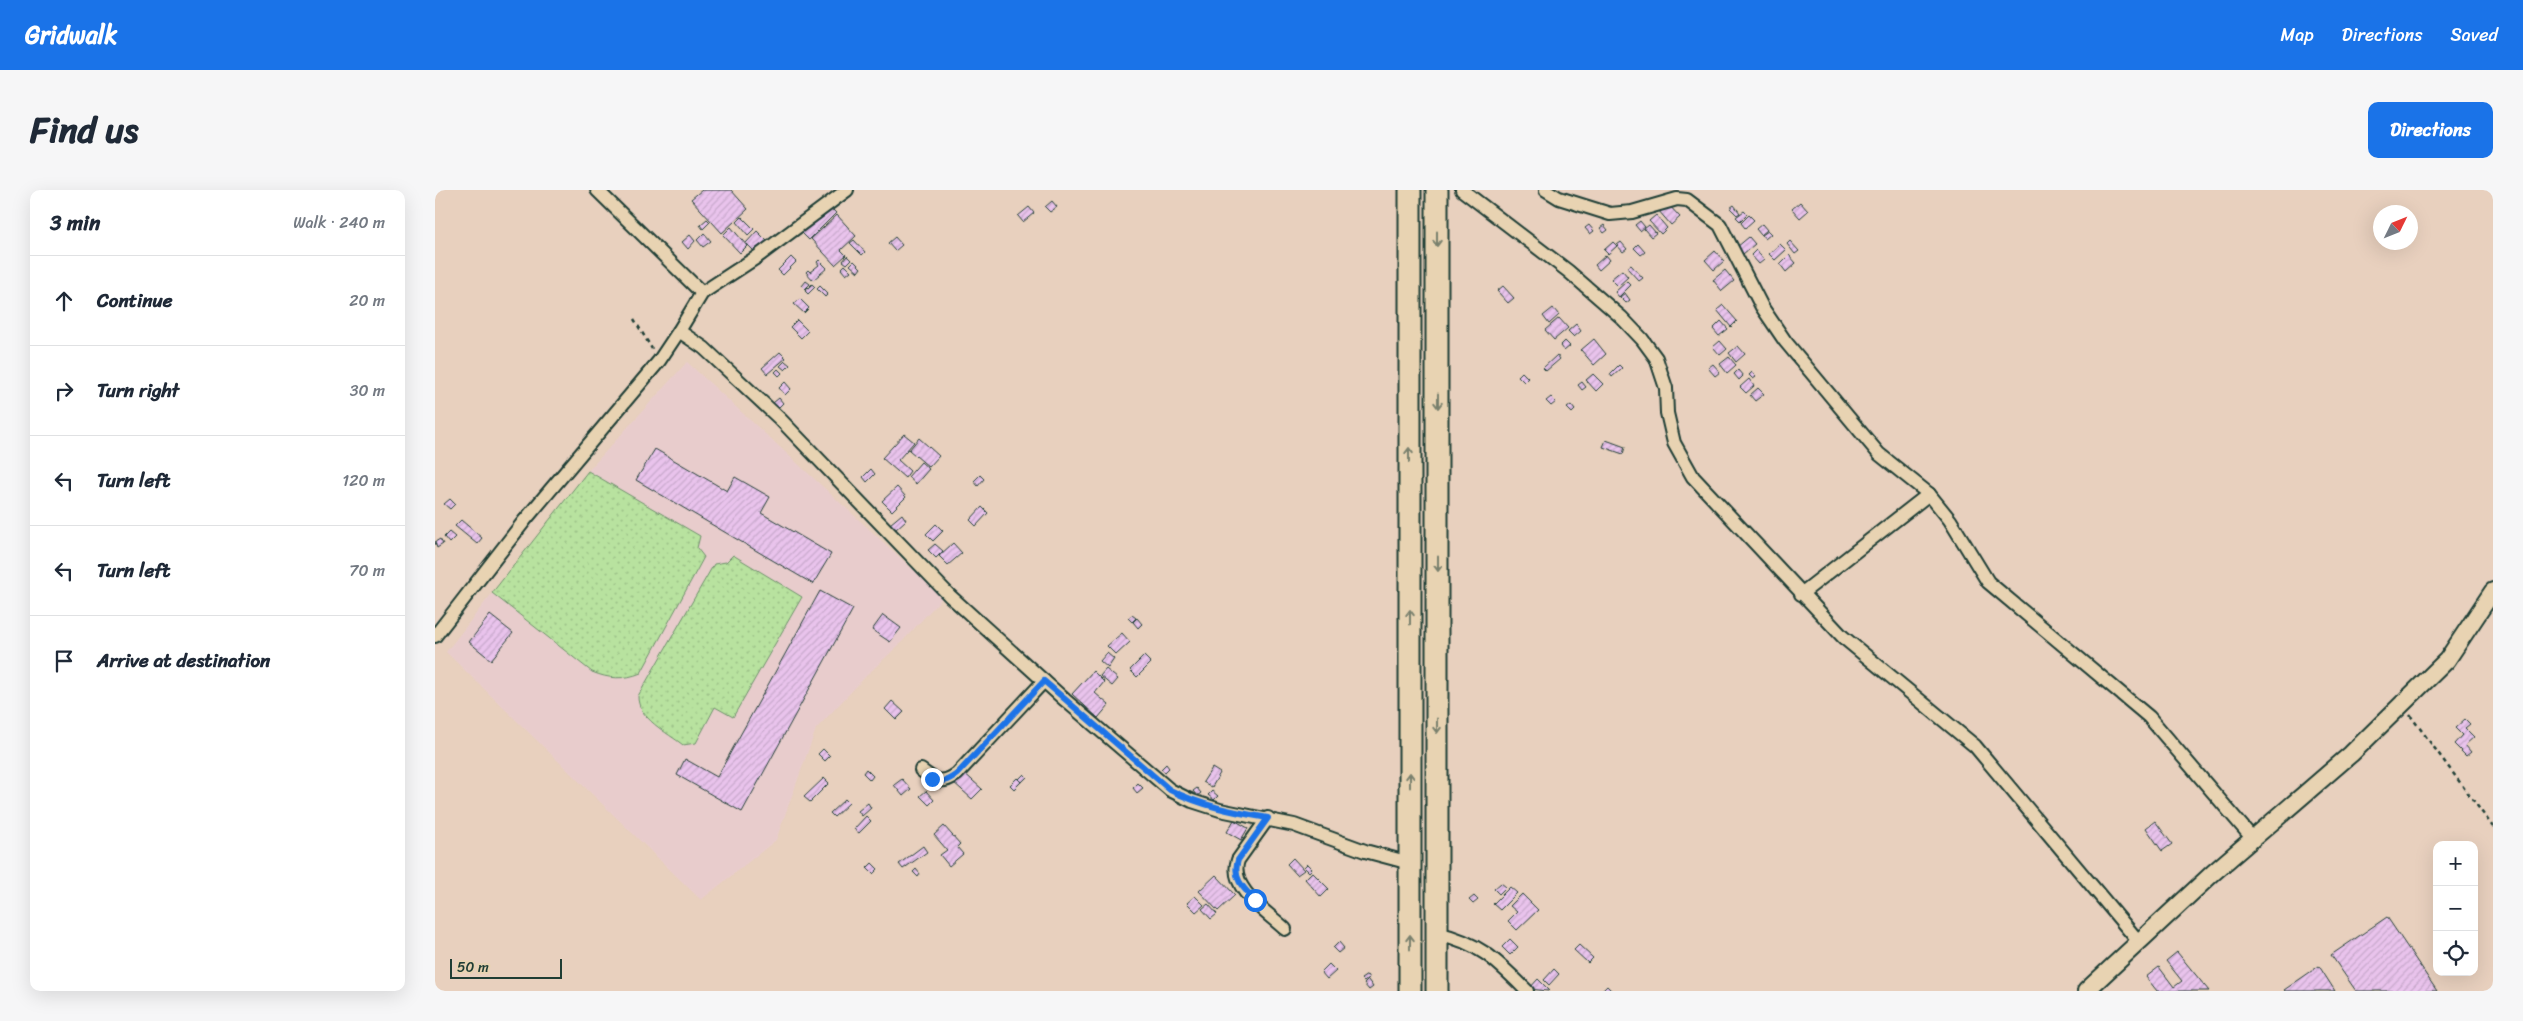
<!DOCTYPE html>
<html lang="en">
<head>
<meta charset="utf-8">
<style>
	:root { --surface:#fff; --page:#f6f6f7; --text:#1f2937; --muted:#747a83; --line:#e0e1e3; --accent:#1a73e8 }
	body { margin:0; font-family:Sriracha,sans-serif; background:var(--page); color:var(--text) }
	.controls { position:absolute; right:15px; bottom:15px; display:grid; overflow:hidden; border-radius:10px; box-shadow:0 5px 20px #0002 }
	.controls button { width:45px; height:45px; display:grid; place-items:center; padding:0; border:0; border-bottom:1px solid var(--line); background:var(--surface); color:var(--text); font:25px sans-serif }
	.compass { position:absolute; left:1938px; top:15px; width:45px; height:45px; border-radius:50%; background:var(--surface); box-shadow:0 5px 20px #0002; rotate:47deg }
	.scale { position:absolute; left:15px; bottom:12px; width:112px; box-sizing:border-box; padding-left:5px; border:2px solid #1f3d34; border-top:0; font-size:14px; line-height:18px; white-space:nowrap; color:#1f3d34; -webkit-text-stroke:4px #e8d3b2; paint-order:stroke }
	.stop { position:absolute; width:15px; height:15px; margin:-11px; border:4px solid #1a73e8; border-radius:50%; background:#fff }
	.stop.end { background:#1a73e8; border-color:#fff; box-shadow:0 1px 5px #0008 }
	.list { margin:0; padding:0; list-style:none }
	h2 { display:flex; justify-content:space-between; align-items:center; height:65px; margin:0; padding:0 20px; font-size:21px }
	h2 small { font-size:16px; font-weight:400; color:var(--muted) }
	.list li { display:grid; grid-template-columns:32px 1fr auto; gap:15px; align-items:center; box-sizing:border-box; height:90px; padding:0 20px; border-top:1px solid var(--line) }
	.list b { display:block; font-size:19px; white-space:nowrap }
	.list em { font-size:16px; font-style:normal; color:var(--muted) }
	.icon { flex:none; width:28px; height:28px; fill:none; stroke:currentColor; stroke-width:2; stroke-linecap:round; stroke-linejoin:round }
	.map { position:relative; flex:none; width:2058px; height:801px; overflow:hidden; border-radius:10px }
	header { display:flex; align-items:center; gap:30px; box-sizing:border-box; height:70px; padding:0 25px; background:var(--accent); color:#fff }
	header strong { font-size:24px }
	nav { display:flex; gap:28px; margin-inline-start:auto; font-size:18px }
	.intro { display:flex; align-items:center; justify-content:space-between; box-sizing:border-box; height:120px; padding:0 30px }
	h1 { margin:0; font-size:35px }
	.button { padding:12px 22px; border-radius:10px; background:var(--accent); color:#fff; font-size:18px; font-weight:700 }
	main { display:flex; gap:30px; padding:0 30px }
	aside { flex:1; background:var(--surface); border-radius:10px; box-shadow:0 5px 20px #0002 }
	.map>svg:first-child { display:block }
</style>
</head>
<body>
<header>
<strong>Gridwalk</strong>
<nav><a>Map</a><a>Directions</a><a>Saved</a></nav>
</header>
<div class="intro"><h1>Find us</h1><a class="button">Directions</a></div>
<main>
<aside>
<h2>3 min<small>Walk · 240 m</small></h2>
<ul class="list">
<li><svg class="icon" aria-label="ahead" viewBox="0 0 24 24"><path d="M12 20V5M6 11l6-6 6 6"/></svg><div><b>Continue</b></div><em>20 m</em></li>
<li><svg class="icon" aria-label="right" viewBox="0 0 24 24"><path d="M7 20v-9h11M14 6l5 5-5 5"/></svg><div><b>Turn right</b></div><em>30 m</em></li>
<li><svg class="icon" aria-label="left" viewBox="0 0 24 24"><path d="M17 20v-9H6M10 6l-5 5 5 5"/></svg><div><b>Turn left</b></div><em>120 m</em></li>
<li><svg class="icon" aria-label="left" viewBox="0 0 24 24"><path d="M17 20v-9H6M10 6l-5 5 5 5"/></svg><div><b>Turn left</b></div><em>70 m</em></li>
<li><svg class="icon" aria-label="arrive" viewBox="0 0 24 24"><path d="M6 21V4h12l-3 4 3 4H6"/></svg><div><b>Arrive at destination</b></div></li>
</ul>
</aside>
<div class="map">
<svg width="2058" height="801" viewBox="0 0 2058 801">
	<defs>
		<pattern id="grass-dots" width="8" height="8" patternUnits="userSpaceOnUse" patternTransform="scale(1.25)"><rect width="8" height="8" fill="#b8e29f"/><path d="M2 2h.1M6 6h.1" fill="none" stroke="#9ec38a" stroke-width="1.8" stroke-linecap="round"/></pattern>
		<pattern id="building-hatch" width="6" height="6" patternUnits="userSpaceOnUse" patternTransform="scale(1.25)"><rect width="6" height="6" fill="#e9c3ec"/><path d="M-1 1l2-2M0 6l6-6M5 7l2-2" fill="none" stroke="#c7a8cb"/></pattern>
	</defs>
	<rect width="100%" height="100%" fill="#e8d0be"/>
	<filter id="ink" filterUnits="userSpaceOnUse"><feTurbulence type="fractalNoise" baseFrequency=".02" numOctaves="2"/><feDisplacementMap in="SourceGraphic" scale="10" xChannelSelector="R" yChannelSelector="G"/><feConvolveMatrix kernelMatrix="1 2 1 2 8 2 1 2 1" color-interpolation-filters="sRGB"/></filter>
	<g filter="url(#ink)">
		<polygon fill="#e8cccc" points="252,172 508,407 465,454 433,484 381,539 341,650 266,710 11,462 153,281"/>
		<g fill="url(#grass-dots)" stroke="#6c906a">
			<path d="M153,281L265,346L262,358L269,367L206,483C189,490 174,489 157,482L57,403Z"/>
			<path d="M298,365L367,407L298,527L280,517L261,553L248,555C233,543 202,528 203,506L279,374L291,372Z"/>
		</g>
		<g fill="url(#building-hatch)" stroke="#1f3d34">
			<polygon points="267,0 296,0 313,19 287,43 256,9"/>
			<polygon points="617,11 622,17 615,22 610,17"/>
			<polygon points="1365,12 1373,21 1365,28 1357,19"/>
			<polygon points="1232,13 1245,27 1236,35 1223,20"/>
			<polygon points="1299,15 1305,23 1302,25 1295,18"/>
			<polygon points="395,17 401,23 374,50 367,43"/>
			<polygon points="594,17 599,23 588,32 583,26"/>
			<polygon points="1309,21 1312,24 1305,31 1301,27"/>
			<polygon points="402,25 421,46 406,60 411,65 400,75 376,49"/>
			<polygon points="1221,25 1232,38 1226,44 1214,31"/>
			<polygon points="1314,25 1319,30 1310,38 1306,33"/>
			<polygon points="307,27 319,39 313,45 302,32"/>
			<polygon points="272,29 275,32 268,39 265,35"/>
			<polygon points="1205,31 1210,37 1205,41 1200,35"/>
			<polygon points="1327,34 1332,40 1326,45 1321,39"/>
			<polygon points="1154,35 1159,41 1155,44 1150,38"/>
			<polygon points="1169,35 1173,40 1169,43 1165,38"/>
			<polygon points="1214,35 1221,43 1216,47 1209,39"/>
			<polygon points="296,37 312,56 305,63 288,45"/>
			<polygon points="322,41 333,52 322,64 311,53"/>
			<polygon points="1333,41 1336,44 1330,49 1327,45"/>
			<polygon points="269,43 276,51 268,57 262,50"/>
			<polygon points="255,45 260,51 253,59 247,52"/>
			<polygon points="460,47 467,55 460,61 453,53"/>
			<polygon points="1314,47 1320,54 1308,64 1302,57"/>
			<polygon points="419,50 430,62 427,65 415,53"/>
			<polygon points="1355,51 1364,61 1360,64 1352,54"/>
			<polygon points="1178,52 1182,56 1173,64 1169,60"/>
			<polygon points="1186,52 1192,59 1188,62 1182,55"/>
			<polygon points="1203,54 1210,62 1206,65 1199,58"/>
			<polygon points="1345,54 1351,60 1340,70 1334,64"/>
			<polygon points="1321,60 1329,70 1324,74 1316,65"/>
			<polygon points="1280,61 1289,71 1279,80 1270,70"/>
			<polygon points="1171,65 1175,70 1164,80 1160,75"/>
			<polygon points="1354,65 1361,73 1351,82 1345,74"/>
			<polygon points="412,66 416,70 412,74 408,71"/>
			<polygon points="356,67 361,72 348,85 343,80"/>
			<polygon points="384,70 392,78 378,90 371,82 373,80 375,82 384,75 382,72"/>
			<polygon points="419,71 426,78 423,82 415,75"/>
			<polygon points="410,75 416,81 411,85 406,79"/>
			<polygon points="1196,75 1208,88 1204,91 1192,78"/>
			<polygon points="1187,80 1193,87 1183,96 1176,89"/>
			<polygon points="1290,80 1299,91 1287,101 1278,90"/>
			<polygon points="371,91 375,94 370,99 367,96"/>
			<polygon points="1192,91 1196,95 1184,107 1180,102"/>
			<polygon points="377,94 380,97 373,104 370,101"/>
			<polygon points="385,96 393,104 390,107 382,99"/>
			<polygon points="1068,96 1079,108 1073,113 1062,101"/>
			<polygon points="1190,103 1195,110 1191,113 1185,107"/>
			<polygon points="365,109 374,118 369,123 359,114"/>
			<polygon points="1288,115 1302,131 1296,137 1282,120"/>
			<polygon points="1118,118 1124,125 1114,134 1108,126"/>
			<polygon points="1124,128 1133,138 1119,150 1110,140"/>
			<polygon points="362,130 373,141 366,148 355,137"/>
			<polygon points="1286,131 1293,139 1284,146 1278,139"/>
			<polygon points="1141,134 1146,141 1139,147 1133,141"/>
			<polygon points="1159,149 1171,164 1159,175 1146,160"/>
			<polygon points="1130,151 1135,156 1129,161 1125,156"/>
			<polygon points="1285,151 1292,159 1285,165 1278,157"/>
			<polygon points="1303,156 1310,164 1301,172 1294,163"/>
			<polygon points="345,162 351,168 332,184 327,178"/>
			<polygon points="1122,165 1125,169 1111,181 1108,178"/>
			<polygon points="1294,167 1301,175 1292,183 1285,174"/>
			<polygon points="350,171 355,175 350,180 345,176"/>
			<polygon points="1278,174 1285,182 1280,186 1273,178"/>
			<polygon points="1184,175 1187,178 1177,187 1175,184"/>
			<polygon points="343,179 347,183 344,186 340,182"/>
			<polygon points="1303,180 1308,186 1304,190 1299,184"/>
			<polygon points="1087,182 1093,188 1089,192 1083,186"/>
			<polygon points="1317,182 1321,187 1318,189 1314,185"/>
			<polygon points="1158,184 1168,194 1161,201 1151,190"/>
			<polygon points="1314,189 1319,196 1311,203 1305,197"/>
			<polygon points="350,192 356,199 350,205 344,198"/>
			<polygon points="1147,192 1151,197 1147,200 1143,195"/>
			<polygon points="1323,198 1329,204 1320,211 1315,205"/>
			<polygon points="1116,207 1121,212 1116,216 1111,211"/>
			<polygon points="344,208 348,213 343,218 338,213"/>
			<polygon points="1136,215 1140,220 1137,223 1132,218"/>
			<polygon points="469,244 479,252 463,270 475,281 470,288 447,268"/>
			<polygon points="484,248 504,266 494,277 474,260"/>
			<polygon points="1171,250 1190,257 1188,264 1168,257"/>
			<polygon points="220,259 292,301 300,287 335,307 326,323 396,364 378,394 201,290"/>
			<polygon points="486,272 494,279 481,294 473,287"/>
			<polygon points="436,279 440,284 432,292 428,287"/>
			<polygon points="545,285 549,289 543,296 539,291"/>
			<polygon points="462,297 471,307 457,321 447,311"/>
			<polygon points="15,309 20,314 15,319 9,314"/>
			<polygon points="547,317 553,323 541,336 535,330"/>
			<polygon points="467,324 471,330 460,340 455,334"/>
			<polygon points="26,330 47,348 42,354 20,336"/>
			<polygon points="501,334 508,341 498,351 491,344"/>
			<polygon points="14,342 20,347 14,353 9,347"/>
			<polygon points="5,349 8,354 2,358 0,352"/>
			<polygon points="518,353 527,363 513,375 504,366"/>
			<polygon points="500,354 508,361 501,368 493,360"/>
			<polygon points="385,401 418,419 307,622 242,585 250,569 282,587"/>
			<polygon points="55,425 78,443 56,470 34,452"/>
			<polygon points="448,425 466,438 455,452 437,440"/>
			<polygon points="697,425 701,428 697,432 693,428"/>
			<polygon points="702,428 707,434 703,438 698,432"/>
			<polygon points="687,443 695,452 681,465 672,456"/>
			<polygon points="672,463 679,469 673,478 665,471"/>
			<polygon points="709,466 716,473 702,487 695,480"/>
			<polygon points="671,479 683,489 677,496 665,486"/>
			<polygon points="658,481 669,492 660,503 674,515 663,528 637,504"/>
			<polygon points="457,511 469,522 461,530 450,519"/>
			<polygon points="2030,529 2035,534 2030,538 2039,547 2030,555 2036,562 2031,566 2019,554 2027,545 2020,538"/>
			<polygon points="388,559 395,566 390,571 383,564"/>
			<polygon points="731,574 734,578 730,582 726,579"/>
			<polygon points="777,578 785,583 777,597 768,592"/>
			<polygon points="431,579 438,586 435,590 428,583"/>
			<polygon points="527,581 547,599 537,609 517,591"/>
			<polygon points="589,584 592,587 587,592 584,589"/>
			<polygon points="389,588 394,593 375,612 369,607"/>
			<polygon points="582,588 586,592 579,599 575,595"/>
			<polygon points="467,589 476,599 468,606 459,595"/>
			<polygon points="703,593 708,598 702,603 698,598"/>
			<polygon points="762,598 766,603 762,606 758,601"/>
			<polygon points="491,601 499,610 494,615 485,606"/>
			<polygon points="777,601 783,606 779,610 773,605"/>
			<polygon points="410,609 414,613 399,627 395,623"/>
			<polygon points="433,613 436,618 427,626 423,621"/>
			<polygon points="431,626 436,631 424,643 419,639"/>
			<polygon points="799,630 813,638 806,650 792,642"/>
			<polygon points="1720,631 1737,654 1727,661 1711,638"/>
			<polygon points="509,636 525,654 522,657 528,664 514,676 505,665 512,660 499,645"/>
			<polygon points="488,656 492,662 468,679 464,674"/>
			<polygon points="858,668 869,680 862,685 852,674"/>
			<polygon points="437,673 443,679 438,684 432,678"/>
			<polygon points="872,674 877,679 874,682 869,677"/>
			<polygon points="481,679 485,684 483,687 478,682"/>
			<polygon points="877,682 894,699 886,707 870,689"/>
			<polygon points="781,685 800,705 783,721 764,701"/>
			<polygon points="1066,693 1071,697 1064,704 1059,699"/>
			<polygon points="1075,697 1082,703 1065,720 1058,714"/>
			<polygon points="1087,704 1103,720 1082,740 1073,731 1082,722 1075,716"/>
			<polygon points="760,706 769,715 761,722 752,713"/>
			<polygon points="1039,706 1043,710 1038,714 1034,710"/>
			<polygon points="773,714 782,724 776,729 767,719"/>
			<polygon points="1952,727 2002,801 1921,801 1896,765"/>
			<polygon points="1075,749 1083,757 1075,765 1067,757"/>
			<polygon points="904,752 909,758 903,763 898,758"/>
			<polygon points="1144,755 1158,768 1153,773 1139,760"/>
			<polygon points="1742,762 1774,801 1722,801 1711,787 1724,777 1739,797 1747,791 1731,771"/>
			<polygon points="894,774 901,781 892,789 886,782"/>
			<polygon points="1884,776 1900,801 1850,801 1849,800"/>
			<polygon points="1119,779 1124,784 1114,795 1109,790"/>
			<polygon points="932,785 934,788 929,792 926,789"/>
			<polygon points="1103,789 1114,800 1113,801 1094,799"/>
			<polygon points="933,790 938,797 934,800 929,794"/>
			<polygon points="1172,796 1177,801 1167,801"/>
		</g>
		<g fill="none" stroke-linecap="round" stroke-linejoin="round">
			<defs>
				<g id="minor">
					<polyline points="162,0 267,103"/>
					<polyline points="412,0 322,67 267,103 244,141 269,158 345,229 515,406 630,510 735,600 757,611 785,620 859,635 930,661 975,673"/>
					<polyline points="1027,0 1133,81 1186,127 1207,149 1221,168 1231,198 1232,223 1239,253 1258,287 1408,447 1540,556 1704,752"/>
					<polyline points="1111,0 1124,8 1175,24 1197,22 1242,9 1252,10 1285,35 1327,117 1350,151 1444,264 1494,304 1515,330 1553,392 1714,527 1818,649"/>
					<polyline points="1366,404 1494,304"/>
					<polyline points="0,446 90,330 224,171 244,141"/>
					<path d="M486,580C500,591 507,595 522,584L609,491"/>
					<path d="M833,628L803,670C793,698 832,722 850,739"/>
					<path d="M1002,743C1045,753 1062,771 1092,801"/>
				</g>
				<polyline id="tertiary" points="1651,801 1778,683 1916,564 2012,470 2058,401"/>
				<g id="trunk">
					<polyline points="975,0 975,801"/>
					<polyline points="1002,0 1002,801"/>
				</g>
			</defs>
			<use href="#minor" stroke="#1f3d34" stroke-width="16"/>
			<use href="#tertiary" stroke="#1f3d34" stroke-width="20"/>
			<use href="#trunk" stroke="#1f3d34" stroke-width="25"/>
			<g stroke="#1f3d34" stroke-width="2.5" stroke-dasharray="4 4" stroke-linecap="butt">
				<polyline points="199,129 217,159"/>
				<polyline points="1975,525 2058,637"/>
			</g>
			<use href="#minor" stroke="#e8d3b2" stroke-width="12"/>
			<use href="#tertiary" stroke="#e8d3b2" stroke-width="16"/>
			<use href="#trunk" stroke="#e8d3b2" stroke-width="21"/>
		</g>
		<defs><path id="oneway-shaft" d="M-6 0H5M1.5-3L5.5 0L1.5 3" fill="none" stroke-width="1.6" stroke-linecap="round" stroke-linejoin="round" transform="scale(1.25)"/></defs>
		<g stroke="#79806d">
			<use href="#oneway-shaft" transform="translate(1002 49) rotate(90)"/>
			<use href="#oneway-shaft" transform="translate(1003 211) rotate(90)"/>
			<use href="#oneway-shaft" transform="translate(974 265) rotate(-90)"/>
			<use href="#oneway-shaft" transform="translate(1003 374) rotate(90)"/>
			<use href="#oneway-shaft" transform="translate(975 427) rotate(-90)"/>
			<use href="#oneway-shaft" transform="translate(1002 536) rotate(90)"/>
			<use href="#oneway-shaft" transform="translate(975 590) rotate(-90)"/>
			<use href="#oneway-shaft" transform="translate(975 752) rotate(-90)"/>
		</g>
	</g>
	<g fill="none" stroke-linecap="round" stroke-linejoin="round" filter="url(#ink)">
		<path stroke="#1a73e8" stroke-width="6" d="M497,589C508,593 512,591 522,584L609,491L735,600C767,616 798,622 833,628L803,670C797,688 808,698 820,710"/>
	</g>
</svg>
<div class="controls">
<button>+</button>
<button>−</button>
<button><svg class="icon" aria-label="locate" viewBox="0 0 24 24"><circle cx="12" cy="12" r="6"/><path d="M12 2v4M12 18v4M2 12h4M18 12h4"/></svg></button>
</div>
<svg class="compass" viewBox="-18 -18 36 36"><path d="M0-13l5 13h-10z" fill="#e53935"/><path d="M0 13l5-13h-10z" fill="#747a83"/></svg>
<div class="scale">50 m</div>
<div class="stop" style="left:820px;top:710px"></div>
<div class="stop end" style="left:497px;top:589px"></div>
</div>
</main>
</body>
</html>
